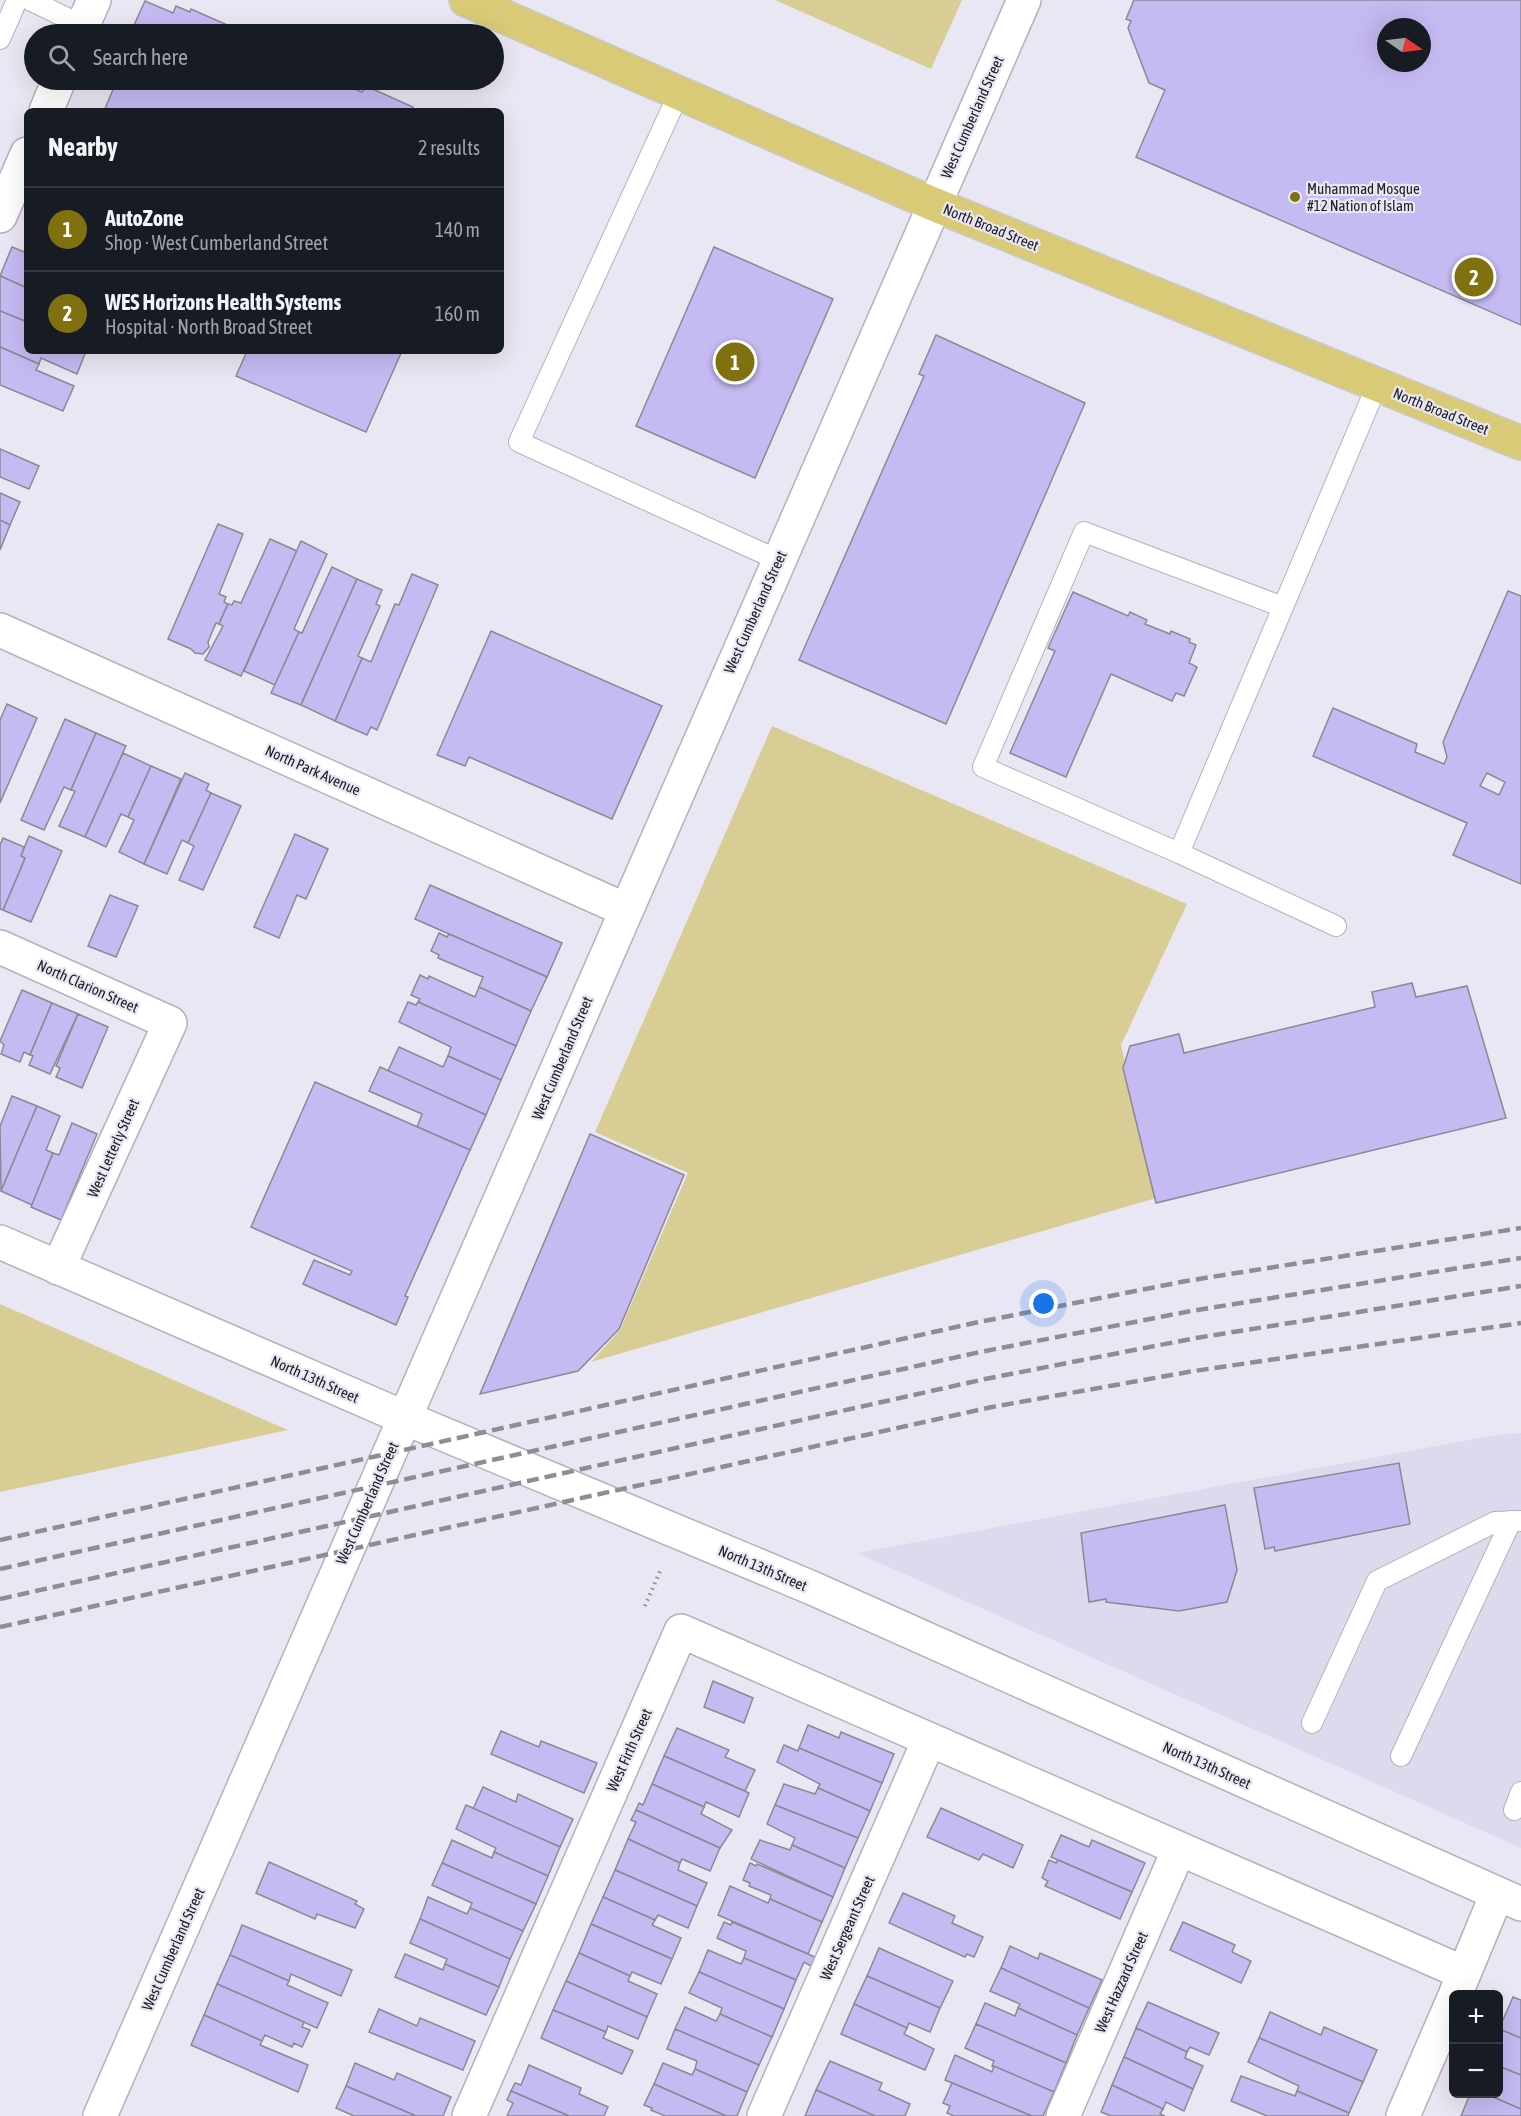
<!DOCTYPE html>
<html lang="en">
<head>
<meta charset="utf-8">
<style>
	:root { --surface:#171b24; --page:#20242c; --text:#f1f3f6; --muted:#9ea1a6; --line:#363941; --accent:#81700f }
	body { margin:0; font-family:"Asap Condensed",sans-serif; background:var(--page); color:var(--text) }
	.controls { position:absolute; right:18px; bottom:18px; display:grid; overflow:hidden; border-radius:9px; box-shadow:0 6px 24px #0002 }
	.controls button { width:54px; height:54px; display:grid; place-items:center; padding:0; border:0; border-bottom:2px solid var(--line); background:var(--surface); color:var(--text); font:30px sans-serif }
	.compass { position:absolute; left:1377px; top:18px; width:54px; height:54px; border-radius:50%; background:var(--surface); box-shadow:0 6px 24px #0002; rotate:104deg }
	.you { position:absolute; left:1044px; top:1304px; width:21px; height:21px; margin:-15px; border:4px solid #fff; border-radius:50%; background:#1a73e8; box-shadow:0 0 0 9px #1a73e833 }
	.badge { display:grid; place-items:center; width:39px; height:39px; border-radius:50%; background:var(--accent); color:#fff; font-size:20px; font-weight:700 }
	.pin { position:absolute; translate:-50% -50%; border:3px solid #fff; box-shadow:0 2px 6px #0006 }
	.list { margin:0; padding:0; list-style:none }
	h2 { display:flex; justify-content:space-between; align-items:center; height:78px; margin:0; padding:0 24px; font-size:26px }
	h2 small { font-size:20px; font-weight:400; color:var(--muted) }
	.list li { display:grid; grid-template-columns:39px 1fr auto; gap:18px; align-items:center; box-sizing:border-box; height:84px; padding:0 24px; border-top:2px solid var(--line) }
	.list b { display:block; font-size:22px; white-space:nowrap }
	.list p { margin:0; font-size:20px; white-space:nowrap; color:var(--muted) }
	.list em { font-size:20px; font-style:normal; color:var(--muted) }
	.icon { flex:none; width:33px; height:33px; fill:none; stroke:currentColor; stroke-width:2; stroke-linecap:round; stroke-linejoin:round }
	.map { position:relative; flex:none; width:1521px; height:2116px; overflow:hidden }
	.search { position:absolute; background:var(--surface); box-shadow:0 6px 24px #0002; left:24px; top:24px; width:480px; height:66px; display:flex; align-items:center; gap:15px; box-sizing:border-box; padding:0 21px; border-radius:33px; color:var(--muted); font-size:22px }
	.panel { position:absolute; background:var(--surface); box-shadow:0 6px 24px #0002; left:24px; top:108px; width:480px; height:246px; border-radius:9px }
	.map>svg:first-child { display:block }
</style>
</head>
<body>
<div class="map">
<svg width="1521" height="2116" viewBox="0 0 1521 2116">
	<rect width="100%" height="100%" fill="#eae7f4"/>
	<polygon fill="#dedaee" points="1521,1433 1521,1848 857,1553 1501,1434"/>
	<g fill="#d8cd95">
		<polygon points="775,0 962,0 931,69"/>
		<polygon points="772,726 1187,904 1121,1045 1156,1198 591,1362 620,1330 688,1173 595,1132"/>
		<polygon points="0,1304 288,1430 0,1492"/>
	</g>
	<g fill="#c6baf3" stroke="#8b8994" stroke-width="1.5" fill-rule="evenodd">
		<path d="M1134,0H1521V325L1136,157L1165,90L1149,83L1128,28L1131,21L1126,19ZM1386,27H1422V63H1386Z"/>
		<polygon points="145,1 173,13 176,6 190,12 191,9 239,30 237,34 130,34"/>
		<polygon points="117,80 332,80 362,92 366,86 413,107 411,111 104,111"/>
		<polygon points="12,247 27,253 27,288 0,276"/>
		<polygon points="714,247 833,299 755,478 636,426"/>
		<polygon points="0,276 27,288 27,322 0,311"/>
		<polygon points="0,311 27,322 27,351 86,351 77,374 41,358 39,364 0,347"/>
		<polygon points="936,335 1085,403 946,724 799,660 924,376 919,374"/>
		<polygon points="0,347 39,364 36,370 74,386 63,411 0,385"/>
		<polygon points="247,351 402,351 366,432 236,376"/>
		<polygon points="0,449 39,466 29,489 0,477"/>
		<polygon points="0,493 20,502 10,525 0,520"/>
		<polygon points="0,520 10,525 0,550"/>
		<polygon points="218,524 243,534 219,594 226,597 224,602 228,604 219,624 216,623 208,642 209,647 203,654 195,653 191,649 168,639"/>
		<polygon points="270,539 297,551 241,676 205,660 223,626 219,624 228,604 232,605 234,601 241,603"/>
		<polygon points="301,541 327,554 294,629 299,632 275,685 244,671"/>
		<polygon points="332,567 357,579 301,705 271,693 299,632 302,633"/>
		<polygon points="412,574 438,585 377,730 371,727 367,735 335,721 362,658 371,662 395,604 399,605"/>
		<polygon points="357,579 382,590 376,604 380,606 358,656 362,658 335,721 301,705"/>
		<path d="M1508,591L1521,596V884L1453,855L1467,823L1313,756L1333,708L1417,744L1415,752L1444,764L1447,757L1443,742ZM1487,773L1505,782L1499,795L1480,786Z"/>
		<polygon points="1073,592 1128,616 1130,612 1147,620 1145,624 1170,634 1171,631 1190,639 1189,642 1196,645 1189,663 1197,667 1184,696 1176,693 1172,701 1111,674 1066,777 1010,753 1055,651 1048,648"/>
		<polygon points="491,631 662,706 612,819 469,757 465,766 437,755"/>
		<polygon points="7,704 37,718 0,803 0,720"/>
		<polygon points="65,719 96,733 71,790 64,787 44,830 21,820"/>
		<polygon points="96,733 126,746 85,837 59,826 75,791 71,790"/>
		<polygon points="123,753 151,766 128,817 121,814 106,847 85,837"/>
		<polygon points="151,766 181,779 144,864 119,852 134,820 128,817"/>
		<polygon points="185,773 209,784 206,790 211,793 188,843 182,840 167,874 144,864"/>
		<polygon points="211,793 241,806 203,890 179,880 194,846 188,843"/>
		<polygon points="295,834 328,849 306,899 297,895 279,938 254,927"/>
		<polygon points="29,836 62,851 31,922 3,910 25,858 21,856"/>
		<polygon points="3,838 24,847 21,856 25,858 3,910 0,909 0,845"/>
		<polygon points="430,885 562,943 547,977 415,919"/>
		<polygon points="110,895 138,906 116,957 88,946"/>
		<polygon points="439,933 447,937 449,934 547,977 531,1011 479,987 483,977 438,958 439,955 431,951"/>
		<polygon points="420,975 428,979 429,976 475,997 479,987 531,1011 516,1046 418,1002 420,999 411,995"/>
		<polygon points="1412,983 1416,997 1467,986 1506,1118 1156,1203 1123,1068 1130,1046 1179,1034 1184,1053 1375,1007 1372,992"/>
		<polygon points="22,990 52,1003 30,1055 24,1052 20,1062 1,1054 4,1045 0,1041"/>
		<polygon points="408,1002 416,1005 418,1002 516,1046 501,1080 448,1056 451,1047 399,1022"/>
		<polygon points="52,1003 78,1014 50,1074 29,1065 33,1056 30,1055"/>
		<polygon points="78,1014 108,1027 82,1088 56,1077 60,1068 56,1066"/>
		<polygon points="399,1047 443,1067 448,1056 501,1080 486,1115 388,1071"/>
		<polygon points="380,1067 486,1115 470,1150 417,1127 422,1114 369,1091"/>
		<polygon points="315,1082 470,1150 405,1296 408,1297 396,1325 303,1284 314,1260 350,1275 352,1271 251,1227"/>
		<polygon points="12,1096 37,1106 1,1191 0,1126"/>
		<polygon points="37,1106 60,1116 46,1150 53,1153 32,1205 1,1191"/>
		<polygon points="72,1123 97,1134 61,1220 31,1207 53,1153 59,1155"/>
		<polygon points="590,1134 684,1175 619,1329 578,1371 480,1394"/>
		<polygon points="1399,1463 1410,1524 1275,1551 1274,1547 1265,1549 1254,1488"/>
		<polygon points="1225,1505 1237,1570 1227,1602 1179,1611 1106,1602 1106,1599 1089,1602 1081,1533"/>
		<polygon points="713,1681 753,1698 744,1723 704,1707"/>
		<polygon points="808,1725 839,1738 841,1732 894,1754 882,1783 799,1748"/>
		<polygon points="677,1728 729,1750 725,1757 755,1770 745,1791 664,1756"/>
		<polygon points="501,1731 539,1747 541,1741 597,1763 584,1793 491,1754"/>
		<polygon points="784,1745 798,1751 799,1748 882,1783 870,1811 818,1788 820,1784 777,1762"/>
		<polygon points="664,1756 749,1793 739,1817 706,1802 704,1807 652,1784"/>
		<polygon points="652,1784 704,1807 701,1814 732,1830 720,1848 636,1810 639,1803 643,1805"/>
		<polygon points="784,1784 815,1794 818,1788 870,1811 858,1838 775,1805"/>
		<polygon points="483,1787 516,1802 518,1794 573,1819 560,1847 473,1809"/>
		<polygon points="466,1805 560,1847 548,1876 494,1852 496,1848 456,1829"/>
		<polygon points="775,1805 858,1838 845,1868 792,1845 795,1838 767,1824"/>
		<polygon points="941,1808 1023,1845 1013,1868 983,1854 979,1860 927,1837"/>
		<polygon points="636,1810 720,1848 710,1871 682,1859 680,1863 628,1839 636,1822 631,1820"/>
		<polygon points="1061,1835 1089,1847 1092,1840 1145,1863 1132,1892 1051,1857"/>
		<polygon points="628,1839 680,1863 678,1870 707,1883 697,1906 615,1870"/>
		<polygon points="452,1840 492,1858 494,1852 548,1876 536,1904 442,1863"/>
		<polygon points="760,1840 790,1850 792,1845 845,1868 833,1897 751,1859"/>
		<polygon points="1049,1860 1056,1863 1058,1860 1132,1892 1120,1919 1045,1886 1048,1881 1042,1878"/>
		<polygon points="269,1862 357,1901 355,1904 364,1909 355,1928 317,1914 315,1919 256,1893"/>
		<polygon points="442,1863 536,1904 523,1931 470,1908 472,1903 432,1885"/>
		<polygon points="750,1863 756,1866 757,1864 833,1897 822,1922 770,1899 771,1895 749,1886 750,1883 743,1880"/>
		<polygon points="615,1870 697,1906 688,1928 658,1915 655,1920 603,1897"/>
		<polygon points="730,1886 768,1903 770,1899 822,1922 808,1954 718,1915"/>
		<polygon points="903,1893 955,1916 952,1923 983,1937 974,1957 967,1954 965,1957 889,1923"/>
		<polygon points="428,1897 467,1914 470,1908 523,1931 510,1959 420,1919"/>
		<polygon points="603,1897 655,1920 652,1925 681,1938 672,1959 591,1924"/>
		<polygon points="420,1919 510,1959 499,1987 445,1964 447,1959 410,1943"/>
		<polygon points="724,1922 731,1925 732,1922 815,1957 811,1966 804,1962 796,1980 744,1958 746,1951 717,1938"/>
		<polygon points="1183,1922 1235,1945 1232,1952 1251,1961 1241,1983 1170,1950"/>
		<polygon points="591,1924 672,1959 661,1984 632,1972 630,1976 579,1953"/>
		<polygon points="242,1925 352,1970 341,1996 291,1974 289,1981 230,1955"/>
		<polygon points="1010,1946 1038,1959 1040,1953 1102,1980 1089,2008 1001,1968"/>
		<polygon points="879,1948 953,1981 940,2008 867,1976"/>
		<polygon points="708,1950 741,1964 744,1958 796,1980 784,2009 699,1972"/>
		<polygon points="579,1953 630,1976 628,1981 657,1994 647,2017 566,1981"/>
		<polygon points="405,1954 443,1970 445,1964 499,1987 486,2015 395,1977"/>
		<polygon points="230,1955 289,1981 287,1985 328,2003 317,2028 217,1984"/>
		<polygon points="1001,1968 1089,2008 1077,2035 1018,2008 1020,2004 990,1991"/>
		<polygon points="699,1972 784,2009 772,2037 720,2014 722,2008 689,1993"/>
		<polygon points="867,1976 940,2008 930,2032 909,2023 907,2028 854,2004"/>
		<polygon points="566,1981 647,2017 638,2039 608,2026 606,2032 553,2010"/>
		<polygon points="217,1984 304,2022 302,2027 310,2030 302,2047 294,2043 292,2047 265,2035 262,2041 204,2015"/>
		<polygon points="1513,1997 1521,2000 1521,2038 1499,2029"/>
		<polygon points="1148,2002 1219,2033 1209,2055 1190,2047 1187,2052 1136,2028"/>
		<polygon points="985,2003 1015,2016 1018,2008 1077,2035 1066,2063 976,2024"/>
		<polygon points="854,2004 907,2028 904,2034 934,2049 925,2070 841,2034"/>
		<polygon points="685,2007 716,2021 720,2014 772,2037 759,2065 675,2029"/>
		<polygon points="379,2009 417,2026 420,2018 475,2041 463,2070 369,2032"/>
		<polygon points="553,2010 606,2032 603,2038 633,2051 622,2074 541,2038"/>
		<polygon points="1270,2012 1321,2035 1324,2027 1377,2050 1363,2082 1259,2038"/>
		<polygon points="204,2015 262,2041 260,2045 308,2065 298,2092 191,2045"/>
		<polygon points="976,2024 1066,2063 1054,2092 992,2066 994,2061 965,2048"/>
		<polygon points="1136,2028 1187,2052 1185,2058 1203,2066 1193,2089 1124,2057"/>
		<polygon points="675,2029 759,2065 747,2092 695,2069 697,2061 667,2049"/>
		<polygon points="1499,2029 1521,2038 1521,2075 1498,2066"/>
		<polygon points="1259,2038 1363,2082 1349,2113 1297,2091 1299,2086 1248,2062"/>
		<polygon points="955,2055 992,2072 994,2066 1054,2092 1043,2116 1032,2116 945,2080"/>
		<polygon points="1124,2057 1193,2089 1184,2111 1166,2102 1163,2109 1112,2085"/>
		<polygon points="830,2061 882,2083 879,2090 910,2104 905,2116 875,2116 816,2090"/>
		<polygon points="355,2063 394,2080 397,2073 451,2097 443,2116 416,2116 346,2086"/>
		<polygon points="663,2063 692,2075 695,2069 747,2092 737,2116 726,2116 654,2084"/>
		<polygon points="529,2065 581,2088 579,2094 608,2107 604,2116 569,2116 511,2091 515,2083 521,2085"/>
		<polygon points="1498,2066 1521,2075 1521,2109 1486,2094 1498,2094"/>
		<polygon points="1241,2076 1295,2096 1297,2091 1349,2113 1348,2116 1267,2116 1231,2101"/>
		<polygon points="952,2083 1032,2116 954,2116 947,2113 950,2106 943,2103"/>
		<polygon points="654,2084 726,2116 665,2116 651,2110 652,2108 644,2105"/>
		<polygon points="1112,2085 1163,2109 1160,2114 1165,2116 1111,2116 1101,2112"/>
		<polygon points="346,2086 416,2116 354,2116 336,2108"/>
		<polygon points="816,2090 875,2116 805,2116"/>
		<polygon points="511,2091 569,2116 507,2116 513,2103 507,2100"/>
		<polygon points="1470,2094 1486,2094 1521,2109 1521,2116 1461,2116"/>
	</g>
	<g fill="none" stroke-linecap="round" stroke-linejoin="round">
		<defs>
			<g id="service">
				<polyline points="30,0 83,26"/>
				<polyline points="0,39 17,0"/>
				<polyline points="679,93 519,442 778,560"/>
				<polyline points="1283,607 1084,532 983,767 1179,853 1377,385"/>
				<polyline points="1179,853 1336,926"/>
				<polyline points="1312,1723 1377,1581 1495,1522 1521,1521"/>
				<polyline points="1401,1756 1511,1521"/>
				<polyline points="1514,1810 1521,1792"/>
			</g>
			<g id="minor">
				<polyline points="79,34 94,0"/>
				<polyline points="46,111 59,80"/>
				<polyline points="0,216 27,154"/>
				<polyline points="0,630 626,910"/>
				<polyline points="0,947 170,1023 58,1268"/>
				<polyline points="0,1242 405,1418 812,1588 1521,1904"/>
				<polyline points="1456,1993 1497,1894"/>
				<polyline points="100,2116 1024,0"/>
				<polyline points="469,2116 681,1631 1464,1973"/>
				<polyline points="764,2116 929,1740"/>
				<polyline points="1063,2116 1179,1849"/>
				<polyline points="1403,2116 1454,1998"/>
			</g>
			<polyline id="primary" points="466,0 933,204 1521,443"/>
		</defs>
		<use href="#service" stroke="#b3b1bc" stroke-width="22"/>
		<use href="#minor" stroke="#b3b1bc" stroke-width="36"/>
		<use href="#primary" stroke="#cacacb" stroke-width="36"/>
		<polyline stroke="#8e8c95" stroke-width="4" stroke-dasharray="1.5 4.5" stroke-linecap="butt" points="645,1606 661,1569"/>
		<use href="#service" stroke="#fff" stroke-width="20"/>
		<use href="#minor" stroke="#fff" stroke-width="33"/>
		<use href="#primary" stroke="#d8ca76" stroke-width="33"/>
		<g stroke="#8e8c95" stroke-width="4.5" stroke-dasharray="12 6" stroke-linecap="butt">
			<polyline points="0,1540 974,1323 1186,1281 1521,1228"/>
			<polyline points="0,1569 980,1352 1191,1311 1521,1258"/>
			<polyline points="0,1599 985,1379 1196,1338 1521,1286"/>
			<polyline points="0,1627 992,1407 1194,1371 1521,1323"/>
		</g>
	</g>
	<circle fill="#81700f" stroke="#eae7f4" stroke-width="2" cx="1295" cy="197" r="6"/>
	<g text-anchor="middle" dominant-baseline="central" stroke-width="4.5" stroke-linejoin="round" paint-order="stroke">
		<g font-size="15" fill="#212125" stroke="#eae7f4">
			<text transform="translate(972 117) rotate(-66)">West Cumberland Street</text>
			<text transform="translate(991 227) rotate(22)">North Broad Street</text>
			<text transform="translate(1441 411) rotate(22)">North Broad Street</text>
			<text transform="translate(755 612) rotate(-66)">West Cumberland Street</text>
			<text transform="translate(313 770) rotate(24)">North Park Avenue</text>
			<text transform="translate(88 986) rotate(24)">North Clarion Street</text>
			<text transform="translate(562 1058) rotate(-67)">West Cumberland Street</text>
			<text transform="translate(113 1148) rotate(-66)">West Letterly Street</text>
			<text transform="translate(315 1379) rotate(24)">North 13th Street</text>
			<text transform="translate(367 1503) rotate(-66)">West Cumberland Street</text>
			<text transform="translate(763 1568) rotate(23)">North 13th Street</text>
			<text transform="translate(629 1750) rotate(-66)">West Firth Street</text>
			<text transform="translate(1207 1765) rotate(24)">North 13th Street</text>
			<text transform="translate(847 1928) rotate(-66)">West Sergeant Street</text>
			<text transform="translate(173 1949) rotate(-66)">West Cumberland Street</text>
			<text transform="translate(1121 1982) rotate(-66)">West Hazzard Street</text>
		</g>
		<g font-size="15" fill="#212125" stroke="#eae7f4" text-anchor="start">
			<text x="1307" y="188">Muhammad Mosque<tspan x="1307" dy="17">#12 Nation of Islam</tspan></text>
		</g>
	</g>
</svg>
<div class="controls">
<button>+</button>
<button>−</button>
</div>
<svg class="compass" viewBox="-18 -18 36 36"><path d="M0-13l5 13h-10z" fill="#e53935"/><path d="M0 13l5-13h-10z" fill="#9ea1a6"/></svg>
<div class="you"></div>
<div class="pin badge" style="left:735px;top:362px">1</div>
<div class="pin badge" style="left:1474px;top:277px">2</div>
<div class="search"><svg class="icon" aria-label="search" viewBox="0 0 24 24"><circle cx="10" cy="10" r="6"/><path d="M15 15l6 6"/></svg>Search here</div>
<section class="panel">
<h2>Nearby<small>2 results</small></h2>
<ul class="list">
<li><span class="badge">1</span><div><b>AutoZone</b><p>Shop · West Cumberland Street</p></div><em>140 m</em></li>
<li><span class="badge">2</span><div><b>WES Horizons Health Systems</b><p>Hospital · North Broad Street</p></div><em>160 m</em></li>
</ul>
</section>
</div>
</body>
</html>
